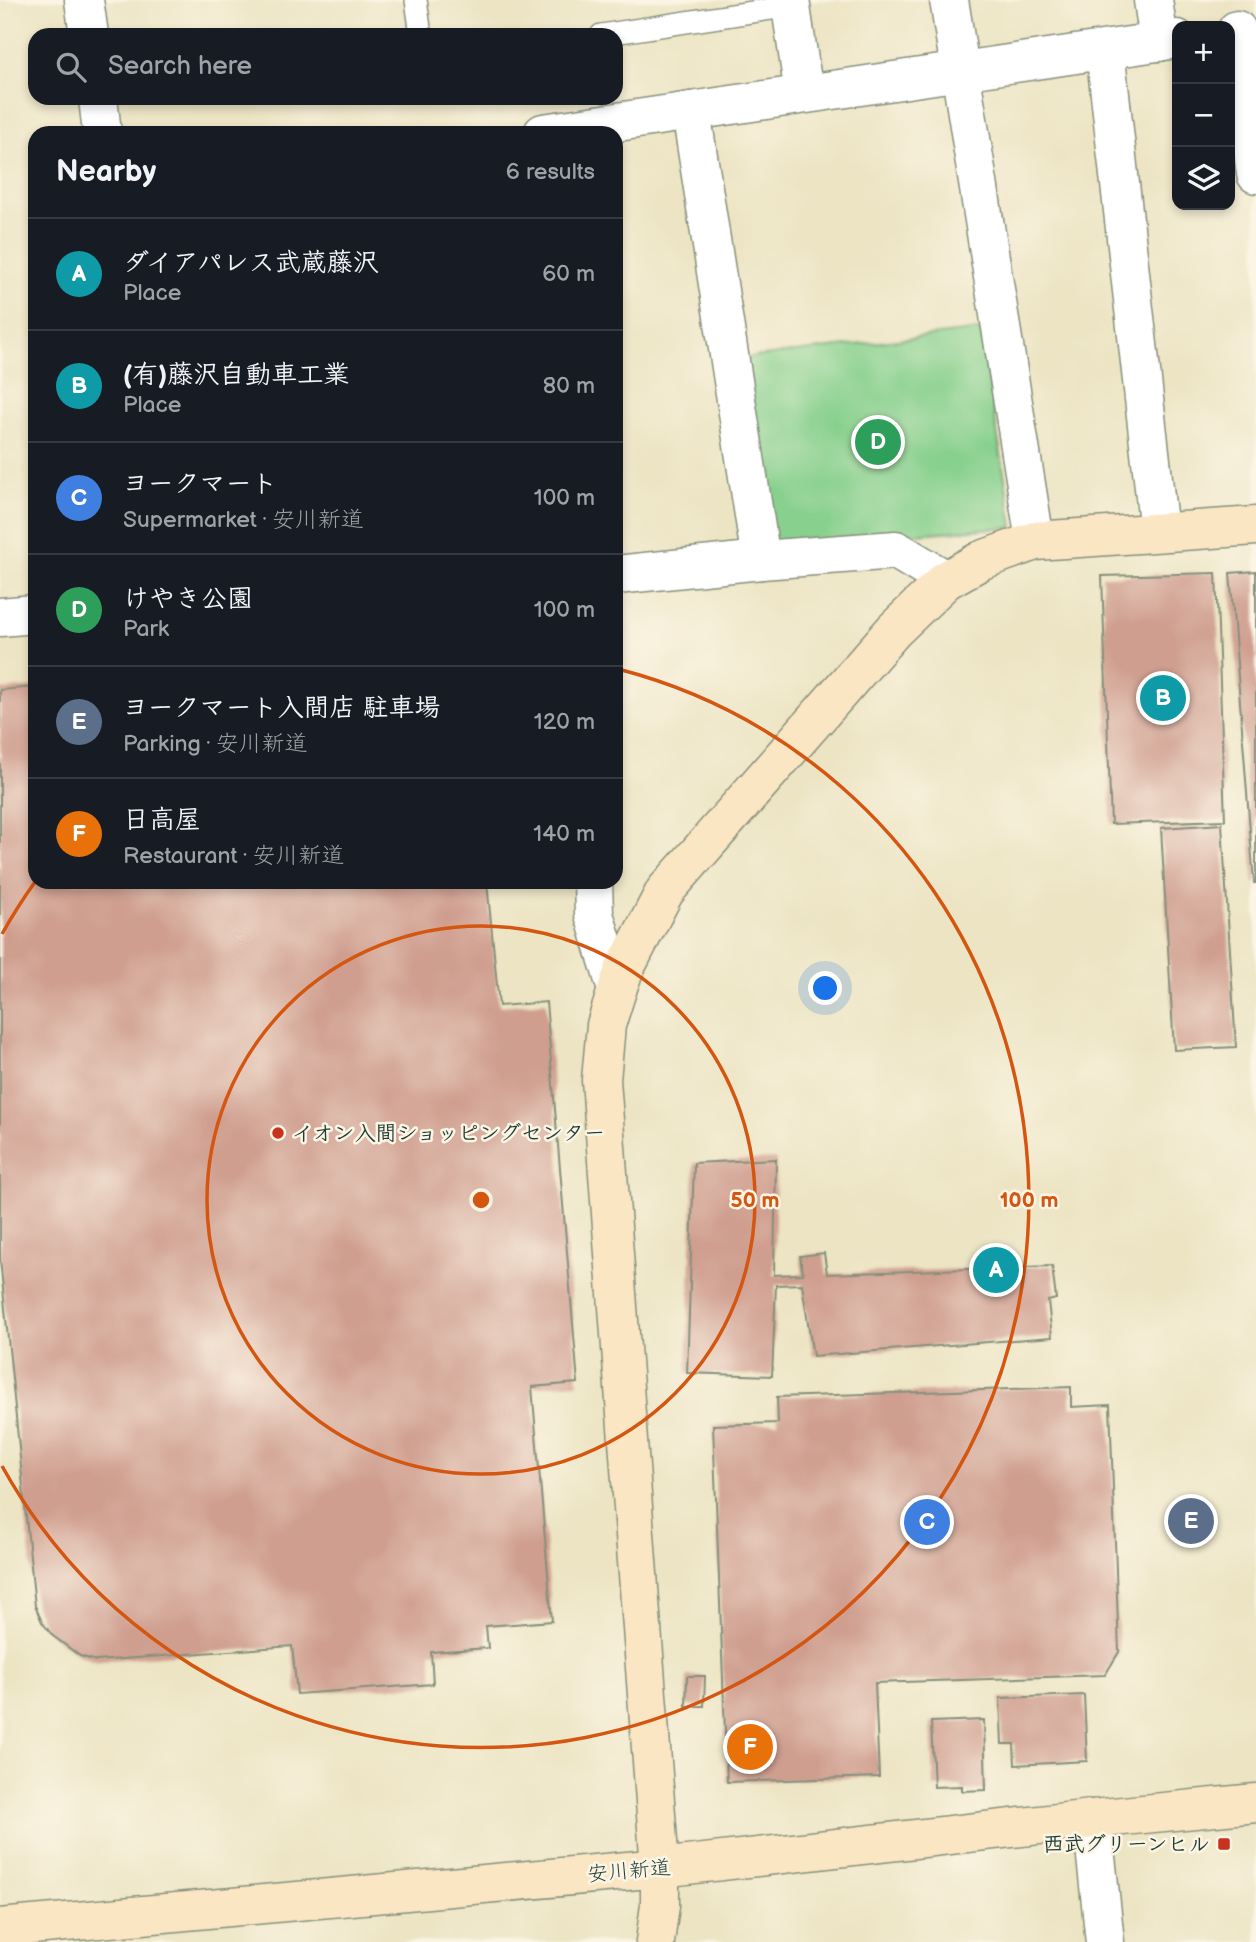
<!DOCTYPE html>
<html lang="en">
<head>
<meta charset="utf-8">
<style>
	:root { --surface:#171b24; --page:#242831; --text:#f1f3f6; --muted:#9ea1a6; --line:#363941; --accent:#c8321e }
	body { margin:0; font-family:"Balsamiq Sans","Klee One",sans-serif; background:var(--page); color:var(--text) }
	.controls { position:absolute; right:21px; top:21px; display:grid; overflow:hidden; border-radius:14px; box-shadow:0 4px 10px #0003 }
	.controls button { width:63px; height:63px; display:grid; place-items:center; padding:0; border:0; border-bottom:2px solid var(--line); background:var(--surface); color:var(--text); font:35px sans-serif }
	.you { position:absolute; left:826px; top:989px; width:24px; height:24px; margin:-18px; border:5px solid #fff; border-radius:50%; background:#1a73e8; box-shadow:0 0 0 10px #1a73e833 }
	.badge { display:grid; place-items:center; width:46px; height:46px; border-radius:50%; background:var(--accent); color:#fff; font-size:23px; font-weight:700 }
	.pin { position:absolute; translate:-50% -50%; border:4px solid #fff; box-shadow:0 2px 7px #0006 }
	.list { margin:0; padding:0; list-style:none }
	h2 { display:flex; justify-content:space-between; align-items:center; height:91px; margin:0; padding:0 28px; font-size:30px }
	h2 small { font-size:23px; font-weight:400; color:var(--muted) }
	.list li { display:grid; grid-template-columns:46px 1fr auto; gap:21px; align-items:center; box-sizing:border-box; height:112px; padding:0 28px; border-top:2px solid var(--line) }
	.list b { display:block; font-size:26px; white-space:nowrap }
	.list p { margin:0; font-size:23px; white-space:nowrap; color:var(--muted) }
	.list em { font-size:23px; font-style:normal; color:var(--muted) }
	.icon { flex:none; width:38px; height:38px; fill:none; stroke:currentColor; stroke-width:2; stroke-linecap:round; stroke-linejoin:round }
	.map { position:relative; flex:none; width:1256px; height:1942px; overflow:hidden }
	.search { position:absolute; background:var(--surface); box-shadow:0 4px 10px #0003; left:28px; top:28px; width:595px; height:77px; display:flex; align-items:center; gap:18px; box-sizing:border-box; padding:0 24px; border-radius:21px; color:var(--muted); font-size:26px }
	.panel { position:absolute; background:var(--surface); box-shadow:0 4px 10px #0003; left:28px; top:126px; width:595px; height:763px; border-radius:21px }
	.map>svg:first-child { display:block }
</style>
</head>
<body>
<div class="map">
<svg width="1256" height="1942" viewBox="0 0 1256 1942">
	<rect width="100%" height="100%" fill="#fcf5e5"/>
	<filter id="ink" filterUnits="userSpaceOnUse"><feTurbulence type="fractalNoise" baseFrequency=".0143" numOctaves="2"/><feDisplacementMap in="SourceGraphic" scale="14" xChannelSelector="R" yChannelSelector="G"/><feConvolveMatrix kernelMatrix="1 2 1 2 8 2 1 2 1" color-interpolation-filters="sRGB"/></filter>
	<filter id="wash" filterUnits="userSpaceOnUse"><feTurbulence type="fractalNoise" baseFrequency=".00686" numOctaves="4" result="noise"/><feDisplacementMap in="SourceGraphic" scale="28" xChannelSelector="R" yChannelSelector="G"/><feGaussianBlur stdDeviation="1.57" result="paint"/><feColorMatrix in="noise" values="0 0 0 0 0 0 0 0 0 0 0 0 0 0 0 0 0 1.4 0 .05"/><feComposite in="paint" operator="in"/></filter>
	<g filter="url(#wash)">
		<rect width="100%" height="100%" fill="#ece4c3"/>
		<polygon fill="#87d08d" stroke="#538660" stroke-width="2" points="980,330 1013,527 771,544 745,358"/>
		<g id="blocks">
			<g fill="#cf9e8f">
				<polygon points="1256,571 1256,883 1254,883 1230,573"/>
				<polygon points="1216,573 1225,820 1111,824 1102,576"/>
				<polygon points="35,687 35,882 487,882 499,1006 546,1002 578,1383 532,1387 552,1621 486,1626 488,1648 431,1652 433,1684 297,1694 292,1646 96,1661 80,1656 53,1636 42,1622 35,1606 0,1259 0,690"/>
				<polygon points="1222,824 1236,1047 1174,1050 1161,828"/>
				<polygon points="776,1159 774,1275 803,1274 800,1256 824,1253 827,1274 1052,1266 1056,1299 1048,1301 1052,1337 813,1356 802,1284 776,1285 772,1376 687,1373 694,1163"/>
				<polygon points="1071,1387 1071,1407 1110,1405 1119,1652 1105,1675 875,1683 879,1777 727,1782 713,1425 778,1423 777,1397"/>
				<polygon points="687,1676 705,1676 704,1706 686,1706"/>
				<polygon points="1084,1695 1087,1761 1015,1765 1014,1744 1002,1744 1000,1698"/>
				<polygon points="984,1720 986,1790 962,1791 962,1786 934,1787 931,1722"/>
			</g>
		</g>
	</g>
	<g filter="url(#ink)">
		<use href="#blocks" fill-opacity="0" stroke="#86907c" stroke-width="2"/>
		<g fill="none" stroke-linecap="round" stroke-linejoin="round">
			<defs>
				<g id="lane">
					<polyline points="416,0 421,35"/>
					<polyline points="601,35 791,6"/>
				</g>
				<g id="street">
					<polyline points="84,0 89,35"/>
					<polyline points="790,0 804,94"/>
					<polyline points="949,0 1035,541"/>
					<polyline points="1153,0 1159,42"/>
					<polyline points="1237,30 1256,174"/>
					<polyline points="1105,50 1159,532"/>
					<polyline points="98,98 102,133"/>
					<polyline points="691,111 761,560"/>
					<polyline points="543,133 1177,39"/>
					<polyline points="616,575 761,560 896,550 946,580"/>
					<polyline points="0,617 35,614"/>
					<polyline points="593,882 594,914 617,990"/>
					<polyline points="1092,1819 1105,1942"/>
				</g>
				<g id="secondary">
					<polyline points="0,1928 660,1868 1092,1819 1256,1803"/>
					<polyline points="655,1942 660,1905 660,1868 601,1080 606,1025 617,990 624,970 665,891 894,630 946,580 982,560 1035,541 1256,526"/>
				</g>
			</defs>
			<use href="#lane" stroke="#86907c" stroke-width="24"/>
			<use href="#street" stroke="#86907c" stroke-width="41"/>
			<use href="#secondary" stroke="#86907c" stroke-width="41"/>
			<use href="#lane" stroke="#fff" stroke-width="21"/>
			<use href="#street" stroke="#fff" stroke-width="38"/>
			<use href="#secondary" stroke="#fbe6c4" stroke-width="38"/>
		</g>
	</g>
	<g fill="none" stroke="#d45610" stroke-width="3.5">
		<circle cx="481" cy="1200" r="274"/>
		<path d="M2 934A548 548 0 0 1 35 882M618 669A548 548 0 1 1 2 1466"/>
	</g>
	<g fill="#c8321e" stroke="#fcf5e5" stroke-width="2.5">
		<circle cx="278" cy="1133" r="7"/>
		<rect x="1217" y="1837" width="14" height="14" rx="3.5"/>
	</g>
	<g text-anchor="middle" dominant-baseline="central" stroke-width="5" stroke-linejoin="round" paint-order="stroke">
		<g font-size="21" font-weight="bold" fill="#1f3d34" stroke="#fcf5e5" text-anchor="start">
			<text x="292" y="1133">イオン入間ショッピングセンター</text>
			<text x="1210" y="1844" text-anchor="end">西武グリーンヒル</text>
		</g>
		<g font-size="21" fill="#1f3d34" stroke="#fcf5e5">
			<text transform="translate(629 1871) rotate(-5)">安川新道</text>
		</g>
	</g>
	<circle cx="481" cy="1200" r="10" fill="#d45610" stroke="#fcf5e5" stroke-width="3.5"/>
	<g font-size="21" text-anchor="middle" font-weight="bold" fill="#d45610" stroke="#fcf5e5" stroke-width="5" stroke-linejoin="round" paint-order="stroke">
		<text x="755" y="1207">50 m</text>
		<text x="1029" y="1207">100 m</text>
	</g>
</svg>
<div class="controls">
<button>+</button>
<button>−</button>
<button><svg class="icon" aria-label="layers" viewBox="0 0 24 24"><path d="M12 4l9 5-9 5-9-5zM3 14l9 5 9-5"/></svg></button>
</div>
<div class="you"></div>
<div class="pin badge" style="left:996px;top:1270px;background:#0f9aa8">A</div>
<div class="pin badge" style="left:1163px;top:698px;background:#0f9aa8">B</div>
<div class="pin badge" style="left:927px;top:1522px;background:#3f7fe0">C</div>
<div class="pin badge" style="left:878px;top:442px;background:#2e9e5b">D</div>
<div class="pin badge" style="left:1191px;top:1521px;background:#5c6f8a">E</div>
<div class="pin badge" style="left:750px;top:1747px;background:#e8710a">F</div>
<div class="search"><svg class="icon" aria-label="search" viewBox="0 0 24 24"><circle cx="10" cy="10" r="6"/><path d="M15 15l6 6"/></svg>Search here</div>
<section class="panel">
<h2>Nearby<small>6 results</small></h2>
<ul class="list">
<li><span class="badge" style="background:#0f9aa8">A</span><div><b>ダイアパレス武蔵藤沢</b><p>Place</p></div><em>60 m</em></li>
<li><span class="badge" style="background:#0f9aa8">B</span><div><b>(有)藤沢自動車工業</b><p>Place</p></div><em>80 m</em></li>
<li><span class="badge" style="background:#3f7fe0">C</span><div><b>ヨークマート</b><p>Supermarket · 安川新道</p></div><em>100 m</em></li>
<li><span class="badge" style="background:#2e9e5b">D</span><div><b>けやき公園</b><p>Park</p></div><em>100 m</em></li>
<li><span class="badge" style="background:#5c6f8a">E</span><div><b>ヨークマート入間店 駐車場</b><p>Parking · 安川新道</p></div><em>120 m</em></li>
<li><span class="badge" style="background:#e8710a">F</span><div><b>日高屋</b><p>Restaurant · 安川新道</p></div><em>140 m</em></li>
</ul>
</section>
</div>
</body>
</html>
